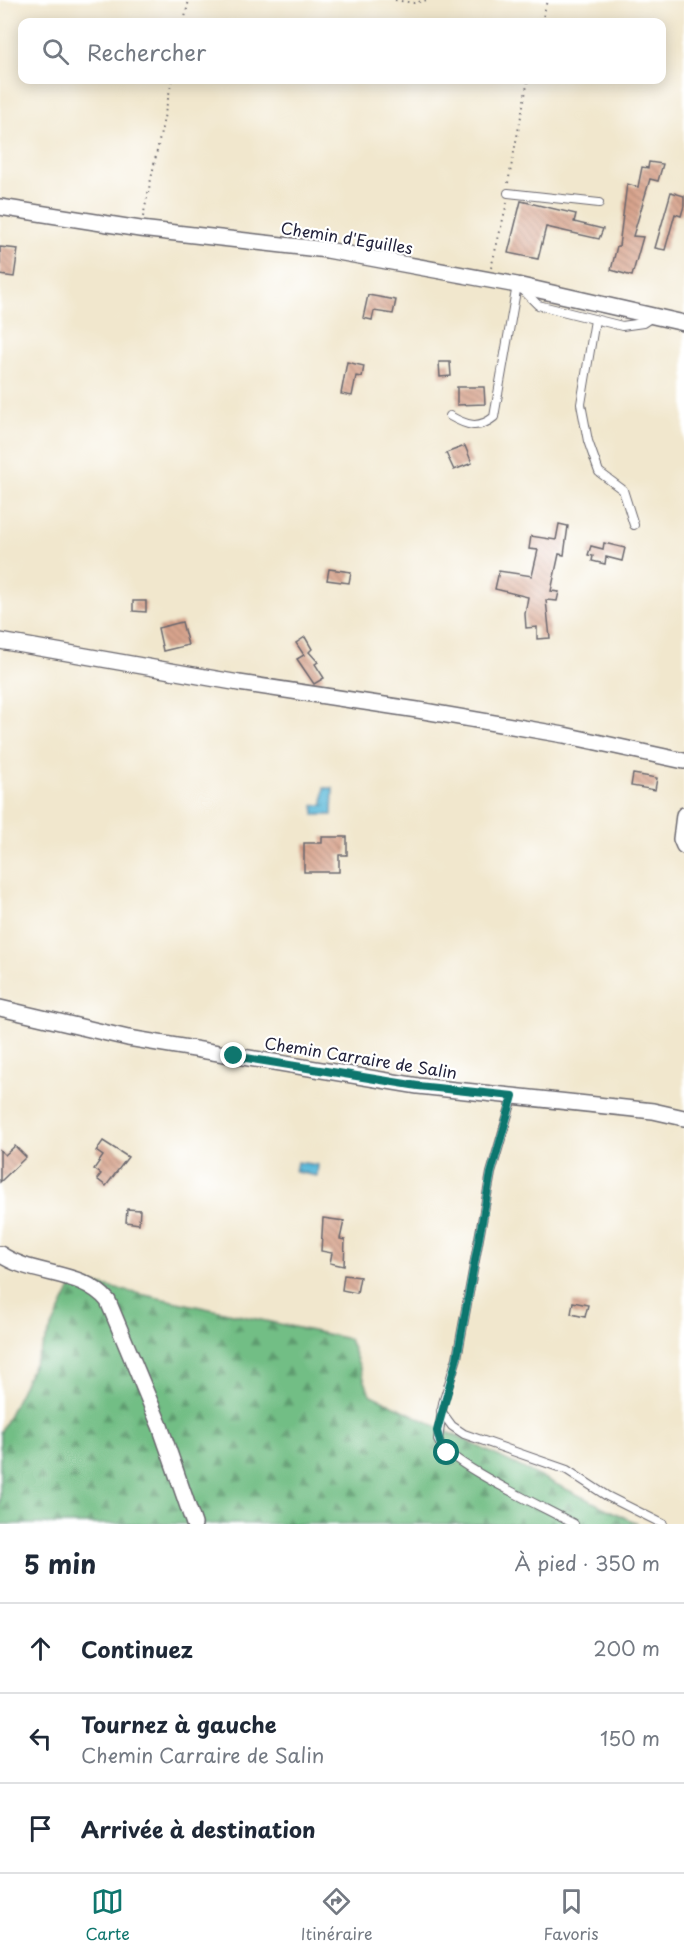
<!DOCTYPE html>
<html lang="fr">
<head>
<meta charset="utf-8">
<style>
	:root { --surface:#fff; --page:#f6f6f7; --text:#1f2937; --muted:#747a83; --line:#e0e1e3; --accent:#0f766e }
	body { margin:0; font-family:"Playpen Sans",sans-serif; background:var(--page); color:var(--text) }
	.stop { position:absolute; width:18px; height:18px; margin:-14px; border:4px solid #0f766e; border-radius:50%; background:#fff }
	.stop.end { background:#0f766e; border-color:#fff; box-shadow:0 2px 6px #0008 }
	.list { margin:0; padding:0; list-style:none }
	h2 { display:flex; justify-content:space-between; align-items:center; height:78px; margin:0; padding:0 24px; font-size:26px }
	h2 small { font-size:20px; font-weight:400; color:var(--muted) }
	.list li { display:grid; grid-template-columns:39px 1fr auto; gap:18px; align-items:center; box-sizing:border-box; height:90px; padding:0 24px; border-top:2px solid var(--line) }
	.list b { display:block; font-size:22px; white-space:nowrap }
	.list p { margin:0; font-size:20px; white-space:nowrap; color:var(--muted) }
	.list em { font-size:20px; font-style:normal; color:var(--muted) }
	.icon { flex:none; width:33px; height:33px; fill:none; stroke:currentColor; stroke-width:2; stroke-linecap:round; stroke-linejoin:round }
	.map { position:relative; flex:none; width:684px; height:1524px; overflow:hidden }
	.search { position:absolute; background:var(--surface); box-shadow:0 3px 15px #0003; left:18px; right:18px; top:18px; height:66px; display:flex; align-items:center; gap:15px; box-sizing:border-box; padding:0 21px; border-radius:12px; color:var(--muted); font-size:22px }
	.sheet { height:348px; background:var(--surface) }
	nav { display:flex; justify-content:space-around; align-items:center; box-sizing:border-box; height:84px; border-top:2px solid var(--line); background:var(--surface); font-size:16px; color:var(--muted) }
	nav a { display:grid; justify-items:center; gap:3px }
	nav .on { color:var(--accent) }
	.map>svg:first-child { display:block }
</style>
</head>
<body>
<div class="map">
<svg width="684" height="1524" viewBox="0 0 684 1524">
	<defs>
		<pattern id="forest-firs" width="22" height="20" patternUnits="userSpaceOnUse" patternTransform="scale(1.5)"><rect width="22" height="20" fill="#72be85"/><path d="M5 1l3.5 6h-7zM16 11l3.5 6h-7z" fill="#5d9a6e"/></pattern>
		<pattern id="water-ripples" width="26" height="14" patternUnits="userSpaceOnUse" patternTransform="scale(1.5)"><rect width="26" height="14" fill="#5bb9d9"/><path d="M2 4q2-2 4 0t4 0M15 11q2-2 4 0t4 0" fill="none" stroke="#4b96b1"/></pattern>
		<pattern id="building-back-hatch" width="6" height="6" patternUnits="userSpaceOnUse" patternTransform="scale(1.5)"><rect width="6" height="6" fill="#d8a48d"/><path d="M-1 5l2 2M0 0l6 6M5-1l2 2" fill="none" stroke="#af8574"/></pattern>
	</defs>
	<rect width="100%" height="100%" fill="#fff"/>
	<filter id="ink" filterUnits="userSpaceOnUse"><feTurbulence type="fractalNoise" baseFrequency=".0167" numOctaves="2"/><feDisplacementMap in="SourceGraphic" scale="12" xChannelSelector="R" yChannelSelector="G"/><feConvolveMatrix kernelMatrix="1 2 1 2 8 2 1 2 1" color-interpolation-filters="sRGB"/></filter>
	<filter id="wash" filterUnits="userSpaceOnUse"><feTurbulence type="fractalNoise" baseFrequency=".008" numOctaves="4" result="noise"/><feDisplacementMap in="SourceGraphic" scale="24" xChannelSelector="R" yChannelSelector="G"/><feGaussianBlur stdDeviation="1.35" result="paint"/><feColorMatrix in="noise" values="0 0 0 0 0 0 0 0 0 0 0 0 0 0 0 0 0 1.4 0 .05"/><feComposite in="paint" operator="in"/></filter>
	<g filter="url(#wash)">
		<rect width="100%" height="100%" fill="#f1e7cd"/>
		<polygon fill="url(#forest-firs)" stroke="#4a7060" stroke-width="1.5" points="75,1280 349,1339 370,1394 638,1524 0,1524 0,1433"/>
		<g fill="url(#water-ripples)" stroke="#3e6e8a" stroke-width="1.5">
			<polygon points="324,788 333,788 332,815 314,815 314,805 323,805"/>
			<polygon points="297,1162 318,1165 317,1176 295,1172"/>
		</g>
		<g id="blocks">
			<g fill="url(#building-back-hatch)">
				<polygon points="649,162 663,164 658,181 650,179 633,236 643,237 632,276 611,270 617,246 619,246 627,184 638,187 642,167 648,168"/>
				<polygon points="671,192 684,196 684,206 681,216 675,214 665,250 655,248"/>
				<polygon points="521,201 576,214 574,222 603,229 599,239 546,227 538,259 508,253"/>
				<polygon points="0,247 18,249 14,277 0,275"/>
				<polygon points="368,295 396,300 393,314 374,311 372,320 363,318"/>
				<polygon points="347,362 364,366 362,377 356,376 352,396 341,394"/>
				<polygon points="439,362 450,362 451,376 440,377"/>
				<polygon points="457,387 484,387 485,404 457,405"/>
				<polygon points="465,446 472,463 454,470 446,453"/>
				<polygon points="559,524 568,526 564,555 559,554 551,591 559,592 557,601 546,600 550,638 537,639 537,627 526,628 525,614 528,597 495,589 499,571 532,576 538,550 529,549 531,536 556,540"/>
				<polygon points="604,543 625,548 622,561 606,557 605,564 592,561 593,556 588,555 591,546 603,549"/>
				<polygon points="329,569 351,572 349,583 327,580"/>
				<polygon points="133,601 146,601 146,612 133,611"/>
				<polygon points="182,622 188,645 163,651 158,628"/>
				<polygon points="305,637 312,649 309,652 318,662 315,664 324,678 314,684 297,659 304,655 296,643"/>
				<polygon points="633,774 657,778 655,790 631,786"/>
				<polygon points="322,837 347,837 347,855 339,855 339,872 304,872 304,843 322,843"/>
				<polygon points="103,1141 128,1157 106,1186 97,1179 101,1174 94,1169 103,1156 96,1151"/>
				<polygon points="15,1146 26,1157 0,1182 0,1150 5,1155"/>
				<polygon points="127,1209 140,1210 139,1224 126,1222"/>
				<polygon points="323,1218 344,1221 340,1239 345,1240 344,1266 330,1263 332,1253 321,1251"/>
				<polygon points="344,1275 360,1277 357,1293 342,1290"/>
				<polygon points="573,1302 588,1305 585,1317 571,1314"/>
			</g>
		</g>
	</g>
	<g filter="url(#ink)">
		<use href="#blocks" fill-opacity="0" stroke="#6a676e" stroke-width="1.5"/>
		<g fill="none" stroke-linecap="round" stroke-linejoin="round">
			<defs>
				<g id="service">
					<polyline points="508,193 599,203"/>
					<polyline points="522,289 538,305 622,326 643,323 652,317"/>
					<polyline points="595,320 581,404 588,441 599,472 623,490 634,525"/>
					<path d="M450,416C466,425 478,430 494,417L517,285"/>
					<path d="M513,1097L491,1173L457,1358L443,1403L438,1440C448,1464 546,1508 574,1524"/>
					<polyline points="441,1411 452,1426 464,1434 567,1470 607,1496 663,1524"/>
				</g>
				<g id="minor">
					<polyline points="0,207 140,229 327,250 517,285 684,323"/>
					<polyline points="0,641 239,683 424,711 564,735 684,761"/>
					<polyline points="684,815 681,839 684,846"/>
					<polyline points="0,1008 128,1038 418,1086 653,1111 684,1118"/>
					<path d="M0,1254C33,1277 82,1269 108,1301L160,1426L194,1524"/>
				</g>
			</defs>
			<use href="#service" stroke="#6a676e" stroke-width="10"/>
			<use href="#minor" stroke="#6a676e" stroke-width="18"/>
			<g stroke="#6a676e" stroke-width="2" stroke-dasharray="1.5 4.5" stroke-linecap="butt">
				<polyline points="395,0 414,3 427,0"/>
				<polyline points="184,22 189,0"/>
				<polyline points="542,22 547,0"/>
				<polyline points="508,183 528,80"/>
				<polyline points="143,217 172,80"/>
				<polyline points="491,268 507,203"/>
			</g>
			<use href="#service" stroke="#fff" stroke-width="8"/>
			<use href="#minor" stroke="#fff" stroke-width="15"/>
		</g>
	</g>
	<g fill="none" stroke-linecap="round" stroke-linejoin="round" filter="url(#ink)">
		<polyline stroke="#0f766e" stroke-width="8" points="234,1056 418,1086 513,1096 491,1173 457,1358 437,1431 441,1446 447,1453"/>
	</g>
	<g text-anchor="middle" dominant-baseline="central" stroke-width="4.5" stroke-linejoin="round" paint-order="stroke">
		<g font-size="16" fill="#22223b" stroke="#fff">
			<text transform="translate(347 237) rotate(9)">Chemin d'Eguilles</text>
			<text transform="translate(361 1057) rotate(9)">Chemin Carraire de Salin</text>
		</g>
	</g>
</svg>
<div class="stop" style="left:447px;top:1453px"></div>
<div class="stop end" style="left:234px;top:1056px"></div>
<div class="search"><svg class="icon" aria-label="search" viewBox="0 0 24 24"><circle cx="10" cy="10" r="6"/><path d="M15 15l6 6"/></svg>Rechercher</div>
</div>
<section class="sheet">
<h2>5 min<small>À pied · 350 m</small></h2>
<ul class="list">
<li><svg class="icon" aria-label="ahead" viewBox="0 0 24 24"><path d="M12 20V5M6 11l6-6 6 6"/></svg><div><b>Continuez</b></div><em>200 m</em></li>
<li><svg class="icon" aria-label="left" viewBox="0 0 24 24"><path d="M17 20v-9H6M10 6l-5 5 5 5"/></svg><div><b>Tournez à gauche</b><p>Chemin Carraire de Salin</p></div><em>150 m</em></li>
<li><svg class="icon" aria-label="arrive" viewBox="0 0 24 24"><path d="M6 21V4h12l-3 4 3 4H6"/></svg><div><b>Arrivée à destination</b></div></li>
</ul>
</section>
<nav>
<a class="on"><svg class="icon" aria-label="map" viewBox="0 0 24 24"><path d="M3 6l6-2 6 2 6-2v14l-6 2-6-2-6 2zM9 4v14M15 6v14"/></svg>Carte</a>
<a><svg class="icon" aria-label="directions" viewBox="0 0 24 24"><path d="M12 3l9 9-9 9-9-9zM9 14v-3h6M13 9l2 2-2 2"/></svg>Itinéraire</a>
<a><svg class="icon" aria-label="saved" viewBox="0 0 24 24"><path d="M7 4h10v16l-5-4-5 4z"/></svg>Favoris</a>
</nav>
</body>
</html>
